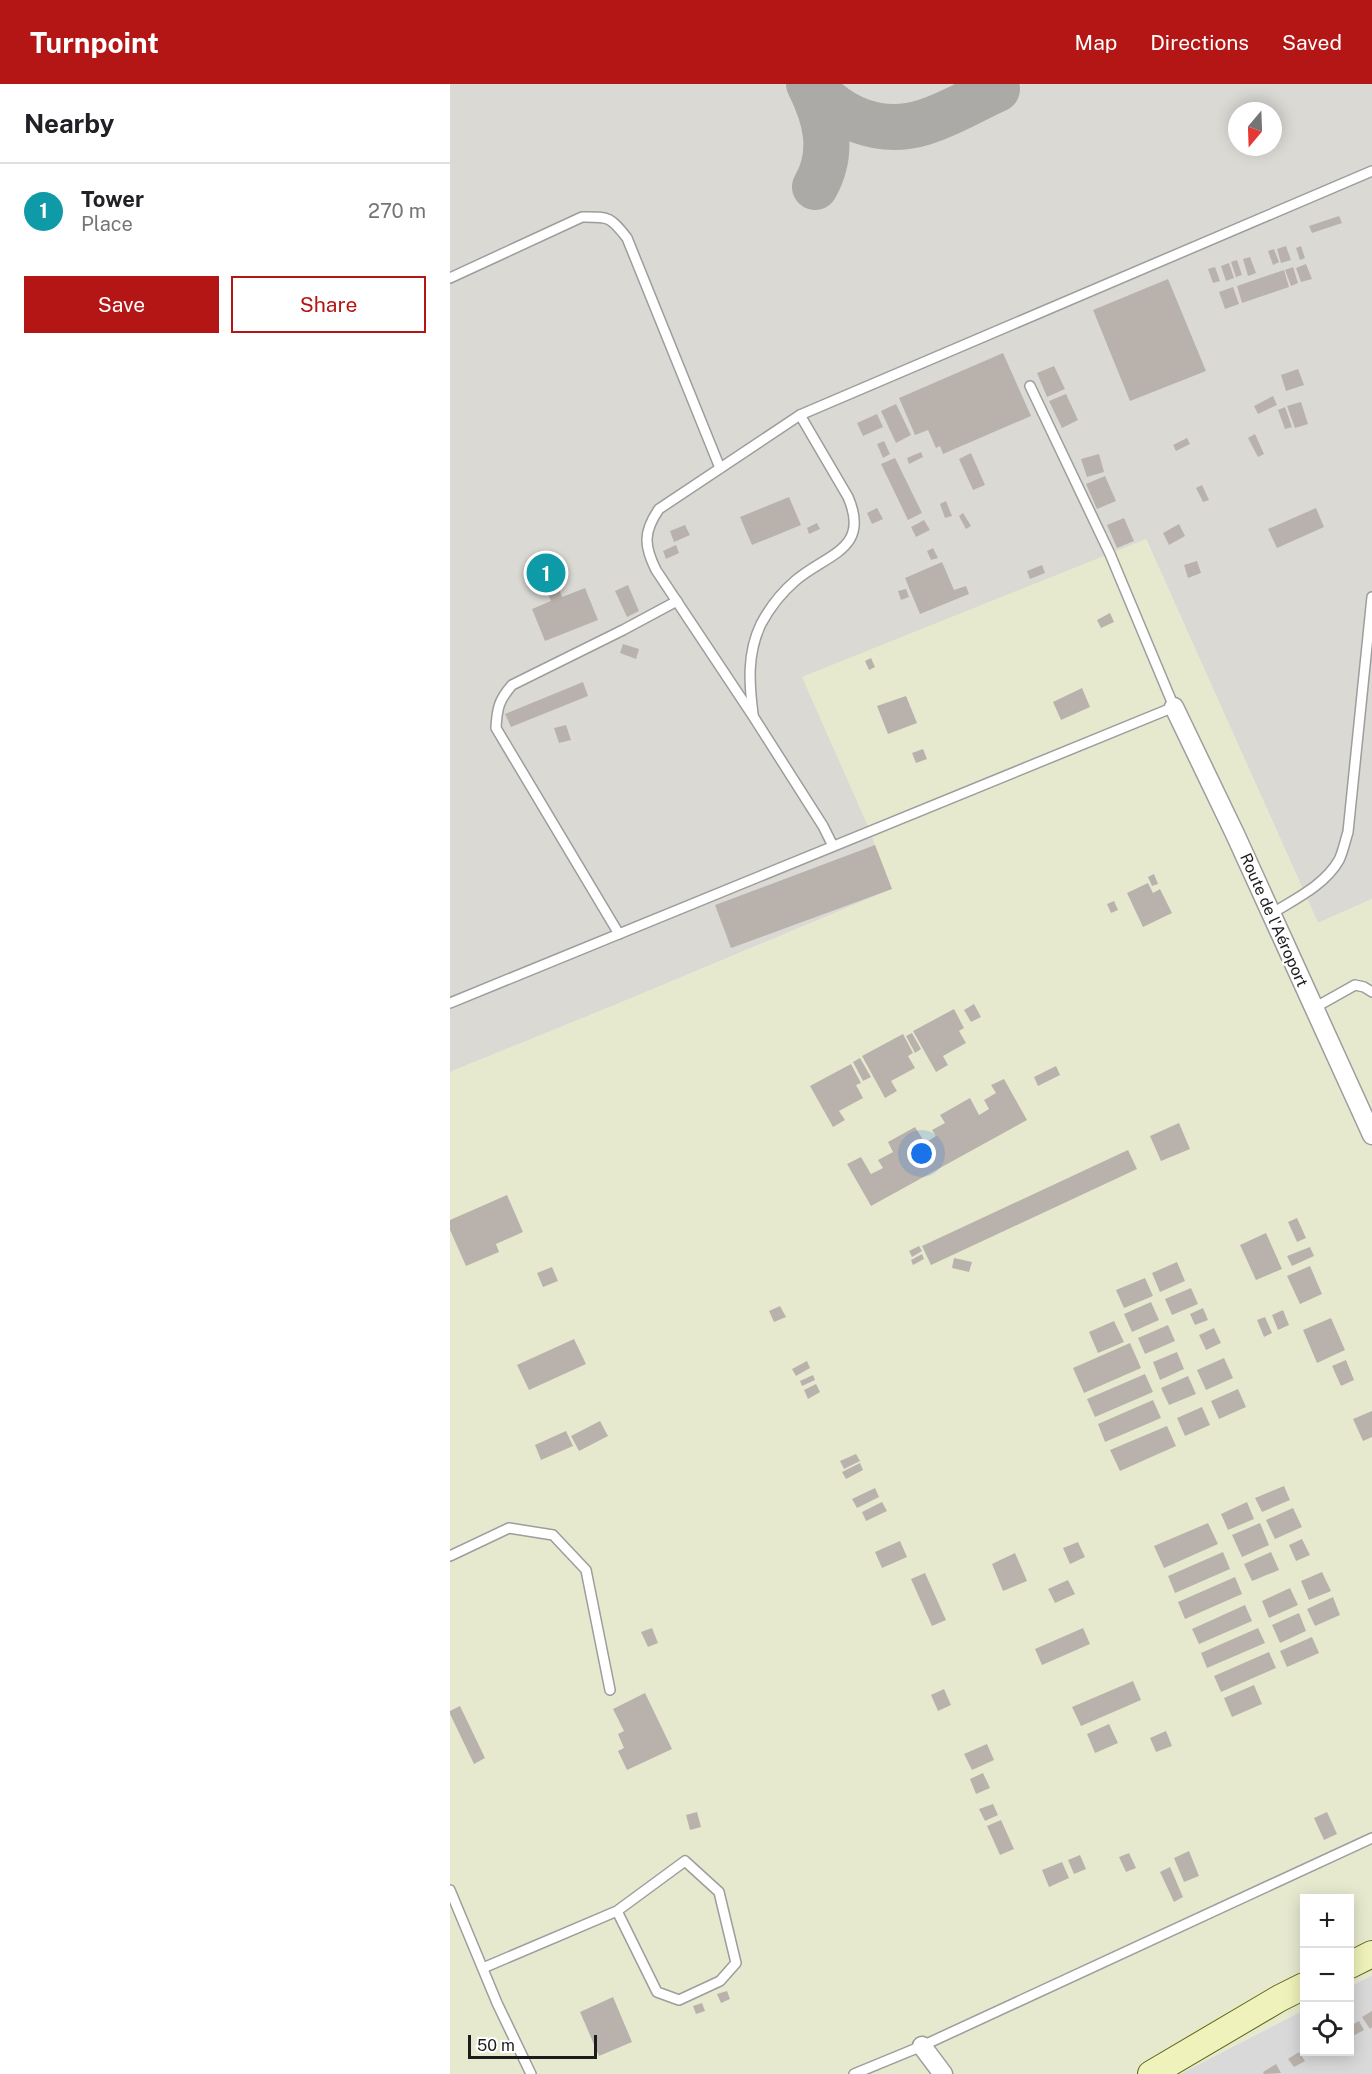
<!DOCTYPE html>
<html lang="en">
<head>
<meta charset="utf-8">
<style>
	:root { --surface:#fff; --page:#f2f2f2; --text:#202124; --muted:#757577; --line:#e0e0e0; --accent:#b31614 }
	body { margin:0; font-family:"Public Sans",sans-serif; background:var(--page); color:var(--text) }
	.controls { position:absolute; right:18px; bottom:18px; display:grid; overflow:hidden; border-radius:0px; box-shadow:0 3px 15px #0003 }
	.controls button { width:54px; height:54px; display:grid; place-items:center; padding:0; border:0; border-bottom:2px solid var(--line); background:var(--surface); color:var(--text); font:30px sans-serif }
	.compass { position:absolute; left:778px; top:18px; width:54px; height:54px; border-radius:50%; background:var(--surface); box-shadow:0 3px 15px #0003; rotate:199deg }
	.scale { position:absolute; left:18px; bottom:15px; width:129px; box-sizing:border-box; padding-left:6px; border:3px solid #1c1c1c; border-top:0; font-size:16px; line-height:21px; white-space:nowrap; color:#1c1c1c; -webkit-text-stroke:4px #fff; paint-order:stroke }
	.you { position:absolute; left:472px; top:1070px; width:21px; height:21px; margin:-15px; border:4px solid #fff; border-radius:50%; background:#1a73e8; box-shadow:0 0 0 9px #1a73e833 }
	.badge { display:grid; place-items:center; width:39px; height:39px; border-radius:50%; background:var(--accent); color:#fff; font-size:20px; font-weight:700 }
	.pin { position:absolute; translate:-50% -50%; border:3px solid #fff; box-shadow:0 2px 6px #0006 }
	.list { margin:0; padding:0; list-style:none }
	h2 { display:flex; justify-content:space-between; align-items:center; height:78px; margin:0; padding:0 24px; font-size:26px }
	h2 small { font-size:20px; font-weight:400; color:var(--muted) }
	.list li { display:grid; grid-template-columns:39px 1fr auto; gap:18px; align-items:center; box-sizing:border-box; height:96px; padding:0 24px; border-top:2px solid var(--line) }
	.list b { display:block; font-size:22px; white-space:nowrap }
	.list p { margin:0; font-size:20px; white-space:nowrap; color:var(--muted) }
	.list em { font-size:20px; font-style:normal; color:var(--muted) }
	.actions { display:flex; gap:12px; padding:18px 24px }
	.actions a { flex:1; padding:14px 0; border:2px solid var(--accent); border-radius:0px; text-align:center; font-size:21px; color:var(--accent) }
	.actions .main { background:var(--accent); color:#fff }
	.icon { flex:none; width:33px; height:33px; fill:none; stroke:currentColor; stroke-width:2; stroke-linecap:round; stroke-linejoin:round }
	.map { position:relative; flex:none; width:922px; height:1990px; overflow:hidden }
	header { display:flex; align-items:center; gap:36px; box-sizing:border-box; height:84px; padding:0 30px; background:var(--accent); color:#fff }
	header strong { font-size:28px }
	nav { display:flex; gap:33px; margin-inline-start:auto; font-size:21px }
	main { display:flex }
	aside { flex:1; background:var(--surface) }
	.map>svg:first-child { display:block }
</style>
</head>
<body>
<header>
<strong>Turnpoint</strong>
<nav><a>Map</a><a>Directions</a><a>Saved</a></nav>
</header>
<main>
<aside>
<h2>Nearby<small></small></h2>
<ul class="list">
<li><span class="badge" style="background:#0f9aa8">1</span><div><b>Tower</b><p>Place</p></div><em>270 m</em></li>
</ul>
<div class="actions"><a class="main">Save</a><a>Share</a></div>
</aside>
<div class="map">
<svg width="922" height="1990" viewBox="0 0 922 1990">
	<rect width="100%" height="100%" fill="#ece9e2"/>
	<polygon fill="#dad9d9" points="922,1891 922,1990 730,1990 854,1926 854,1968 900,1968 900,1903"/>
	<path fill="#dbd9d4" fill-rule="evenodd" d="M0,0H922V815L868,839L696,455L420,747L442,805L172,918L0,988ZM787,27H823V63H787Z"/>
	<polygon fill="#e7e9cf" points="696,455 868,839 922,815 922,1891 900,1903 900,1814 854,1814 854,1926 730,1990 0,1990 0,988 172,918 442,805 420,747 352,593"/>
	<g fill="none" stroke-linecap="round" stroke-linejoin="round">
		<g stroke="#abaaa6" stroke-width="46">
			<path d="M359,0C376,34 385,68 365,103"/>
			<path d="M360,0C389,35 430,52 475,38C500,30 523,16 547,5"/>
		</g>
	</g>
	<g fill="#b9b2ac">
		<polygon points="889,132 892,139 862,149 859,142"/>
		<polygon points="836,162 841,176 831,179 827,165"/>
		<polygon points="851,162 855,174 850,176 846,164"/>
		<polygon points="824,165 829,178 823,181 818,167"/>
		<polygon points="800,173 806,189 798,192 793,175"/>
		<polygon points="787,176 792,191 786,193 781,178"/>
		<polygon points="779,179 784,194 776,197 771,182"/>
		<polygon points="856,180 862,195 851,198 846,184"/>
		<polygon points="765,183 770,197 763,199 758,185"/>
		<polygon points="843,183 848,199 841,202 835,186"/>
		<polygon points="834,186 839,203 792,219 787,202"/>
		<polygon points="718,195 756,287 680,317 643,226"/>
		<polygon points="783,203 789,220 775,225 769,208"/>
		<polygon points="553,269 581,332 493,370 490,362 486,364 478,346 465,351 449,314"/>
		<polygon points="604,282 615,305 597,313 587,289"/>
		<polygon points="848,285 854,301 836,307 831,291"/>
		<polygon points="616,310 628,336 612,344 599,317"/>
		<polygon points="823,312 827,321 808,330 804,322"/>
		<polygon points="851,318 858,340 845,344 837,322"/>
		<polygon points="446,320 461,351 446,359 431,327"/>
		<polygon points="835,323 842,343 835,345 828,326"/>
		<polygon points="427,330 433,343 413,352 407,339"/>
		<polygon points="805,350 814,370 808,373 798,354"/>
		<polygon points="737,354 740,360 726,367 723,361"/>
		<polygon points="434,357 440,370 433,374 427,360"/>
		<polygon points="471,368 473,373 459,380 457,374"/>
		<polygon points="521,369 535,401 523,406 509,375"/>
		<polygon points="649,370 654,388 637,393 631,375"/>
		<polygon points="445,374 472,429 458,436 431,380"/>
		<polygon points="655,392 666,417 647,425 636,400"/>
		<polygon points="752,401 759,416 753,418 746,404"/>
		<polygon points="339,413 351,441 302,461 290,433"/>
		<polygon points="496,417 502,432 495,434 490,420"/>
		<polygon points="427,424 433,435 422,440 417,429"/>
		<polygon points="866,424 874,443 827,464 818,445"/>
		<polygon points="513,429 521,442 516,445 509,432"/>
		<polygon points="674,434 684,457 667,464 657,441"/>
		<polygon points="474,436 480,446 466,453 461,443"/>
		<polygon points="367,439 370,445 359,450 357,444"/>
		<polygon points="729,440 735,452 719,461 713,449"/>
		<polygon points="235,441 240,451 224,458 220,447"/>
		<polygon points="226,461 229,469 216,475 213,467"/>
		<polygon points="483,464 488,474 481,476 477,467"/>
		<polygon points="747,477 751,489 738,494 734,481"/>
		<polygon points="492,478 504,506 516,502 519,510 470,530 455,494"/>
		<circle cx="96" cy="489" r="9"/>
		<polygon points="592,481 595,489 580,495 577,487"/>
		<polygon points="107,499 112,513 135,504 148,536 95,557 82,525 101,517 95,504"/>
		<polygon points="178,501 189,527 177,533 165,507"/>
		<polygon points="456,505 459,513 451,516 448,507"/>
		<polygon points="660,529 664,538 651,544 647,536"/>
		<polygon points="173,560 189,565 186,575 170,569"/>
		<polygon points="421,574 425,583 419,586 415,577"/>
		<polygon points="133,598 138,612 61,643 55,630"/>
		<polygon points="632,604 640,623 611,636 603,618"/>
		<polygon points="456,612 467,639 438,650 427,622"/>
		<polygon points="116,641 121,656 109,659 104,644"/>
		<polygon points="473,665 477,675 466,679 462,669"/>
		<polygon points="425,761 442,805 281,864 265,821"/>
		<polygon points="704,790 708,800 702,802 698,793"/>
		<polygon points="698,799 703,809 710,805 722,829 693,843 677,809"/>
		<polygon points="664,817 668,826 661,829 657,820"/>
		<polygon points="524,920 531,933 521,938 514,926"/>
		<polygon points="504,925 514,944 509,947 516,959 493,972 498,981 486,988 463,947"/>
		<polygon points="462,949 471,965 465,969 456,952"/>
		<polygon points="453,950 463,969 458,972 465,984 441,997 447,1007 435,1014 412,972"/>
		<polygon points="410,974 421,993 413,997 403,978"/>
		<polygon points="401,980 411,999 406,1001 413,1014 389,1027 395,1036 383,1043 360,1002"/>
		<polygon points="606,982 610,991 588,1002 584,993"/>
		<polygon points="554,995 577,1036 421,1122 397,1080 411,1073 421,1090 433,1084 428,1076 443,1068 438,1058 465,1043 475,1059 486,1052 482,1046 495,1039 490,1031 520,1014 529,1031 539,1025 534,1016 546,1009 541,1001"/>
		<polygon points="729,1039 740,1065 711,1077 700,1052"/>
		<polygon points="678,1066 687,1085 481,1181 472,1162"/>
		<polygon points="57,1111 73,1148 46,1160 49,1168 16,1182 0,1146 0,1136"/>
		<polygon points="847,1134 856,1154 847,1158 838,1138"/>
		<polygon points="816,1149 832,1185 806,1196 790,1161"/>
		<polygon points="469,1162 472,1167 462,1173 459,1167"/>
		<polygon points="860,1163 864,1172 842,1182 837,1172"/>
		<polygon points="472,1170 474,1175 463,1181 461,1176"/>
		<polygon points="504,1174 522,1178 519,1188 502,1184"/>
		<polygon points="727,1178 735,1197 710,1208 702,1189"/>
		<polygon points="860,1182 872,1210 850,1220 837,1192"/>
		<polygon points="102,1183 108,1197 93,1203 87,1189"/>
		<polygon points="695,1194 703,1212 674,1224 666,1206"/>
		<polygon points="741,1204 748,1220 722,1231 715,1215"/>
		<polygon points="701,1218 709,1236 682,1248 674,1230"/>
		<polygon points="330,1222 336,1233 324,1238 319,1227"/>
		<polygon points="753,1224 758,1236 745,1241 740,1230"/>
		<polygon points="833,1226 839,1241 828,1246 822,1231"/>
		<polygon points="815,1233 822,1249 814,1253 807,1236"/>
		<polygon points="881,1234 895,1266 867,1279 853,1246"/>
		<polygon points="664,1237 674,1258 648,1269 639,1248"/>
		<polygon points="718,1241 725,1257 695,1270 688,1254"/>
		<polygon points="764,1244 771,1259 756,1266 749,1251"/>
		<polygon points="124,1255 136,1280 79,1306 67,1281"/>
		<polygon points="680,1259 691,1284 634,1309 623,1284"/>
		<polygon points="727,1268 734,1285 710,1296 703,1278"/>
		<polygon points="774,1274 783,1294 756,1306 747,1286"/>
		<polygon points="896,1276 904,1296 891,1302 882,1282"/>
		<polygon points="357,1277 360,1284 346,1292 342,1285"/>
		<polygon points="695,1290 703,1308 645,1333 637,1315"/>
		<polygon points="363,1291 365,1296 352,1302 350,1297"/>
		<polygon points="738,1292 746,1310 719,1321 711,1304"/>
		<polygon points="366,1300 370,1308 358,1315 354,1306"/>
		<polygon points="788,1305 796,1323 769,1335 761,1317"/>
		<polygon points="703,1316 711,1334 655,1358 648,1340"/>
		<polygon points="752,1323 760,1341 735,1352 727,1334"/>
		<polygon points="922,1327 922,1353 913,1357 903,1335"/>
		<polygon points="150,1337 158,1352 129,1367 121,1352"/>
		<polygon points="717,1342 726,1362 670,1387 660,1366"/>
		<polygon points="116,1347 123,1362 91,1376 85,1361"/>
		<polygon points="406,1370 410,1377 394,1385 390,1377"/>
		<polygon points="410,1379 413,1386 396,1395 392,1388"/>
		<polygon points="834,1402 840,1416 812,1428 805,1414"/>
		<polygon points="425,1404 429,1413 407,1424 402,1415"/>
		<polygon points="432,1418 437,1427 416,1437 412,1428"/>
		<polygon points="797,1418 804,1435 778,1446 771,1430"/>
		<polygon points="843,1424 852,1443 825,1455 816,1436"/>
		<polygon points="758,1439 768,1460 714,1484 704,1462"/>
		<polygon points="810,1439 819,1461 792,1473 782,1451"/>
		<polygon points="852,1455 860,1471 846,1477 839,1461"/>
		<polygon points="450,1457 457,1473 432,1484 425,1468"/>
		<polygon points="628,1458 635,1473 620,1480 613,1464"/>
		<polygon points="773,1468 780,1485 725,1509 718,1492"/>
		<polygon points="821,1468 829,1486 802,1497 794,1480"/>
		<polygon points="565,1469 577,1497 553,1507 542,1480"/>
		<polygon points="872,1488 881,1507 859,1516 851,1497"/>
		<polygon points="475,1489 496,1536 482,1542 461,1495"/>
		<polygon points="785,1493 792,1510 735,1535 728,1518"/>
		<polygon points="618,1496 625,1510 605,1519 598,1505"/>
		<polygon points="840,1504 848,1521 819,1534 812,1517"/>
		<polygon points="883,1513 890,1531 865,1542 857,1525"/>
		<polygon points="795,1521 802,1537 749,1560 742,1545"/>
		<polygon points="849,1529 856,1547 830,1559 822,1541"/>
		<polygon points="202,1544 208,1559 198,1563 191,1548"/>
		<polygon points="633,1544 640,1560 592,1581 585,1565"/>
		<polygon points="808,1544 815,1559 757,1584 751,1569"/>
		<polygon points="862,1553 869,1569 837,1583 830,1567"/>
		<polygon points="819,1568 826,1584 771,1608 764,1592"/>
		<polygon points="683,1597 691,1616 631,1642 622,1623"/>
		<polygon points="804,1601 812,1620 782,1633 774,1614"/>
		<polygon points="494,1605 501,1621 488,1627 481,1611"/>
		<polygon points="195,1609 222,1665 177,1686 168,1667 174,1664 168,1650 174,1647 163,1625"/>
		<polygon points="10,1622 35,1674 24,1680 0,1630 0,1627"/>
		<polygon points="659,1640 668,1659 645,1669 637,1650"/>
		<polygon points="716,1647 722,1662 706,1668 700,1654"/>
		<polygon points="537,1660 544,1676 522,1686 514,1670"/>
		<polygon points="533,1689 540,1704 526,1710 520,1695"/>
		<polygon points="543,1720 548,1731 535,1737 529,1725"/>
		<polygon points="247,1728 251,1743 240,1746 236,1731"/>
		<polygon points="877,1728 887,1750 874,1756 864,1734"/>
		<polygon points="551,1736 564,1765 550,1771 537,1742"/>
		<polygon points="739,1767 749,1792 734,1798 724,1774"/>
		<polygon points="679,1769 686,1784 676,1788 669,1773"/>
		<polygon points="630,1771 636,1785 624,1790 618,1776"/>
		<polygon points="612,1778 619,1794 599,1803 592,1786"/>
		<polygon points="720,1783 733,1813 724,1818 710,1788"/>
		<polygon points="277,1907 280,1915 271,1919 267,1910"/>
		<polygon points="163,1913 182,1958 149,1972 130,1928"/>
		<polygon points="252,1919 255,1927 246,1930 243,1922"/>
		<polygon points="922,1927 922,1943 920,1945 912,1933"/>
		<polygon points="909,1937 914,1946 903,1952 900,1942"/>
		<polygon points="849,1968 855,1977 844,1983 838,1975"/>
		<polygon points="826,1980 831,1989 814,1990 813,1988"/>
	</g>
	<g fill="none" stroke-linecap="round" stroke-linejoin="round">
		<defs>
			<g id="lane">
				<path d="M0,194L132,133C159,133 160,132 177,154L270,384"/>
				<path d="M303,630C299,599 297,569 311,540C319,525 331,509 345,497C376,470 421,466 398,413L350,331"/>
				<path d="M383,762L373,742L303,632L206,486C194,462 193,448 209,425L350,331L922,87"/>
				<path d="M821,830C845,815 875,801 889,776C893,768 895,757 898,748L922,513"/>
				<path d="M169,850L46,644C47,624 49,616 62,601L173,546L227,517"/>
				<polyline points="0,919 724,623 660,470 580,302"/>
				<polyline points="864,924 905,901 914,903 922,908"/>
				<polyline points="0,1472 59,1444 103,1451 136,1486 160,1606"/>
				<polyline points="0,1806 47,1919 81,1990"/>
				<polyline points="33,1884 167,1827 207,1908 229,1916 270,1897 286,1879 269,1808 235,1777 167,1827"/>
				<polyline points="404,1990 472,1962 922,1754"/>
			</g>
			<g id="street">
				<polyline points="724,623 785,750 922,1051"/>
				<polyline points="472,1962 493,1990"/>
			</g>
			<g id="secondary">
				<polyline points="900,1881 922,1870"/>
				<polyline points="701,1990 830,1914 854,1902"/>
			</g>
		</defs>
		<use href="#lane" stroke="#9d9d9d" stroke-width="12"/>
		<use href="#street" stroke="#9d9d9d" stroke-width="21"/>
		<use href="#secondary" stroke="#5b660f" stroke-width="28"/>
		<use href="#lane" stroke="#fff" stroke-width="9"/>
		<use href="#street" stroke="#fff" stroke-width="18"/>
		<use href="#secondary" stroke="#eff2ba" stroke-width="26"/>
	</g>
	<g text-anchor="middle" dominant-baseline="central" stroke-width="4.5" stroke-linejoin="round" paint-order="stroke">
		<g font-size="16" fill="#1c1c1c" stroke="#fff">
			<text transform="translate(824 836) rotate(66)">Route de l'Aéroport</text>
		</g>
	</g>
</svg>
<div class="controls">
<button>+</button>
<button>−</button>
<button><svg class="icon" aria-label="locate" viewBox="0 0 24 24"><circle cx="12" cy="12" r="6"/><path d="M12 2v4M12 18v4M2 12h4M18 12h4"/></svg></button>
</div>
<svg class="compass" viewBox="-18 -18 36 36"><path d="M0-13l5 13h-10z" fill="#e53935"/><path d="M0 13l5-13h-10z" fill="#757577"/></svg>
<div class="scale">50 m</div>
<div class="you"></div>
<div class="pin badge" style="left:96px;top:489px;background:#0f9aa8">1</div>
</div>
</main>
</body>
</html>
